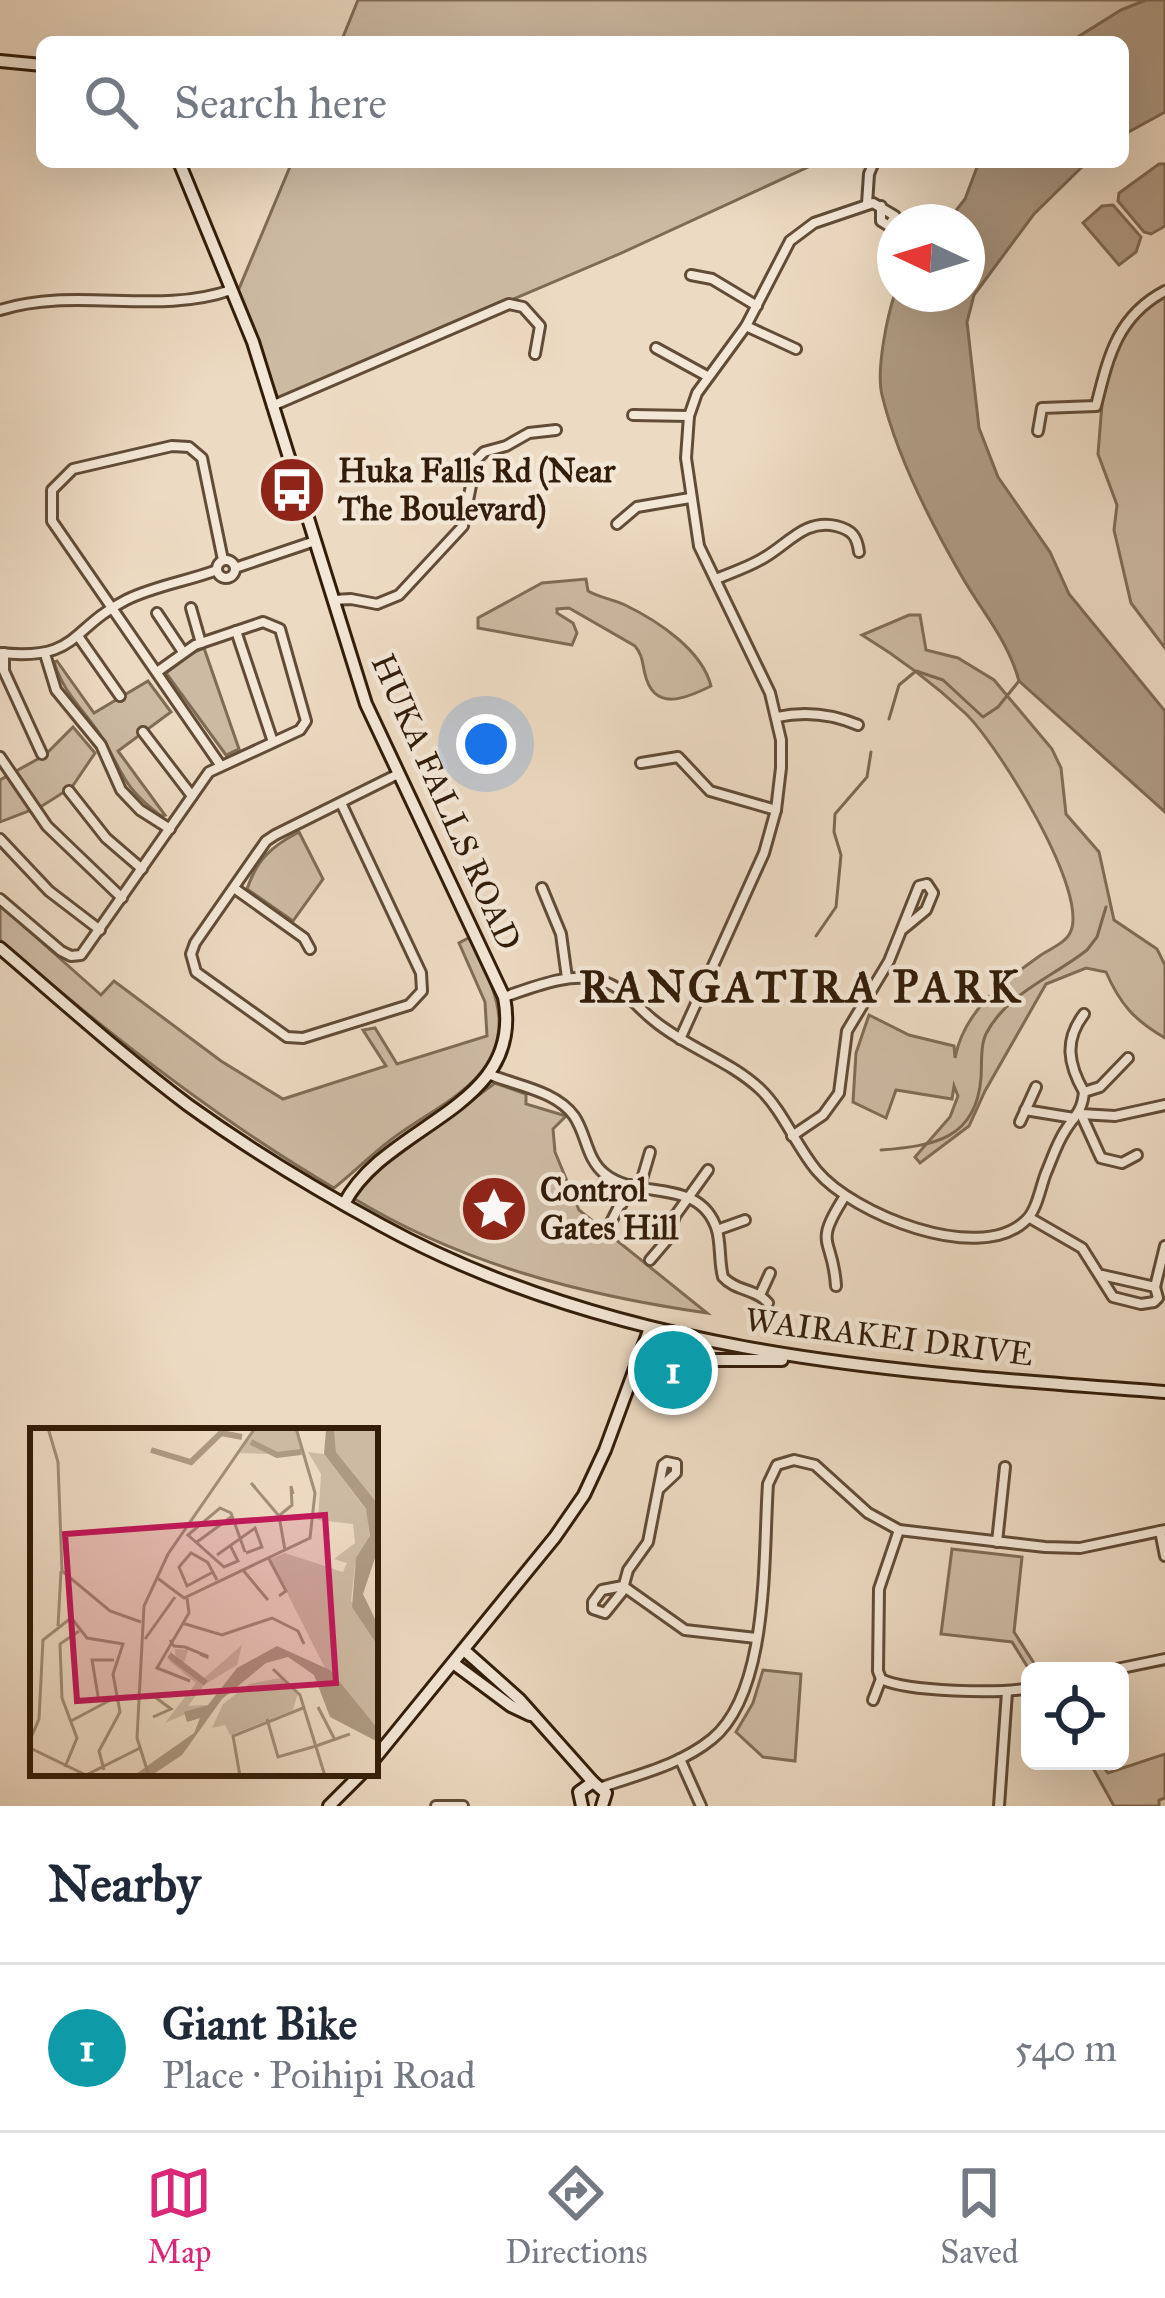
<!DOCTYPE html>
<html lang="en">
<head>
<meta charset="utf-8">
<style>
	:root { --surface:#fff; --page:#f6f6f7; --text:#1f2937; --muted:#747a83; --line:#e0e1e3; --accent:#db2777 }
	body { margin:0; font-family:"IM FELL Great Primer",serif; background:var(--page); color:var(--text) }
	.controls { position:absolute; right:36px; bottom:36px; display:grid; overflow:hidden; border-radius:18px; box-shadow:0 12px 48px #0002 }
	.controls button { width:108px; height:108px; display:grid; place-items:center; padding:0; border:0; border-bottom:3px solid var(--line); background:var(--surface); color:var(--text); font:60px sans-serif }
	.compass { position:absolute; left:877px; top:204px; width:108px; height:108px; border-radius:50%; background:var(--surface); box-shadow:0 12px 48px #0002; rotate:274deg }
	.you { position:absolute; left:486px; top:744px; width:42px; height:42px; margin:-30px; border:9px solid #fff; border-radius:50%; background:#1a73e8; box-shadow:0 0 0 18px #1a73e833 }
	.badge { display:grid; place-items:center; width:78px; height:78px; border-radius:50%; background:var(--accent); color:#fff; font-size:39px; font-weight:700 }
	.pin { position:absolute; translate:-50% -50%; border:6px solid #fff; box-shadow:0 3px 12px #0006 }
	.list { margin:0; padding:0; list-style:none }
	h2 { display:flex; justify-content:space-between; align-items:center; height:156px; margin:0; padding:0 48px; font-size:51px }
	h2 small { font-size:39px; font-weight:400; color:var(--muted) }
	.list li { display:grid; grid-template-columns:78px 1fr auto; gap:36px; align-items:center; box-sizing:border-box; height:168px; padding:0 48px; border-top:3px solid var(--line) }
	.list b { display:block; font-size:45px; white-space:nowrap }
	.list p { margin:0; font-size:39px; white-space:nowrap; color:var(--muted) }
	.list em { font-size:39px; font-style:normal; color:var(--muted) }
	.icon { flex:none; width:66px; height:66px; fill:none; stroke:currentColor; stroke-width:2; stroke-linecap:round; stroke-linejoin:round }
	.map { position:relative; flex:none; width:1165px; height:1806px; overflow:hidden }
	.search { position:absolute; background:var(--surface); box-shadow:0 12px 48px #0002; left:36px; right:36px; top:36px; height:132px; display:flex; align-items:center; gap:30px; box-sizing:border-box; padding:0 42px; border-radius:18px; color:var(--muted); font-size:45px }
	.sheet { height:324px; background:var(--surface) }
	nav { display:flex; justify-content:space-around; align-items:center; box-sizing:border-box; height:168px; border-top:3px solid var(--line); background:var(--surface); font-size:33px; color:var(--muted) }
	nav a { display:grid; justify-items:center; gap:6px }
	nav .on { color:var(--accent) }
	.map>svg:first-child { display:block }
</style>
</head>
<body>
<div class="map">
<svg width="1165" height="1806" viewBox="0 0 1165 1806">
	<rect width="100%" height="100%" fill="#eddac2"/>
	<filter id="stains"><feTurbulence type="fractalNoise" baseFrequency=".00167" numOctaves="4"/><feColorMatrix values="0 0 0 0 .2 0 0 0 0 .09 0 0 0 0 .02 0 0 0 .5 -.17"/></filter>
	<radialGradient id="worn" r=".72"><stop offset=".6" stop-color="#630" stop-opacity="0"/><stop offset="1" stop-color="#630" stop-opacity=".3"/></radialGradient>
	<g fill="#cdbaa3" stroke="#806c56" stroke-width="3">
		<polygon points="358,0 1146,0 1121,10 1070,42 341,42"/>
		<polygon points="292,162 819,162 617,255 278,399 238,291"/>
		<polygon points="1165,297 1165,648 1131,603 1114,530 1117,505 1098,454 1104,379 1125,332 1151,303"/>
		<path d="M586,579L588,591C600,598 613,599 625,605C658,621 702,650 711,686C687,698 654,713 645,674C642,662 643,656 635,646L569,608L557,609V613L573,623L577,633L572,645L478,628V618L542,583Z"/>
		<path d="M909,615H920L926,650L958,658L994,680L1052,749L1061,768L1066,814L1099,852L1114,920L1157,949L1165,965V1038C1134,1020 1120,1004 1106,972L1086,968L1046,984L985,1091L969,1126L920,1163L915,1157L950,1117L958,1096L954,1086L952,1099L896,1090L886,1118L853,1102L856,1053L869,1015L909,1035L954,1046L955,1058C964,1010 1004,981 1041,955C1050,949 1065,943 1070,933C1091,893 996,742 965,713C934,684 898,657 862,635Z"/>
		<polygon points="204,648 239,749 226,755 166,673 194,652"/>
		<path d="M57,661L94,713L148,681L171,712L118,751L165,815L161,816C120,785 124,772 99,733C82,708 63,692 54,662Z"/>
		<polygon points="73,727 95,753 72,787 42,806 0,822 0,780 45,755"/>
		<path d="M299,832L323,879L293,921L247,889C257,860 270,847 299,832Z"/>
		<path d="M0,905L101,995L114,981L221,1061L283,1099L386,1066L363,1030L375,1028L397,1064L487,1036L485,1002L459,943L470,937C481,962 497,990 499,1018C502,1083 436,1105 392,1139C372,1154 354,1172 334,1188C215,1118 104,1031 0,940Z"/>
		<path d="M495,1083L526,1094V1104L566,1116L553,1129L555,1152L579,1210L707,1313C582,1295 462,1264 353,1198L373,1174Z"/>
		<polygon points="952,1549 1022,1557 1014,1632 1039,1671 1030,1671 1012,1642 941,1634"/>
		<polygon points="763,1670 801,1674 795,1761 763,1757 736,1732 753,1703"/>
		<polygon points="1165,1754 1165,1798 1159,1800 1159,1806 1114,1806 1089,1761 1099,1761 1108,1773"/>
	</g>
	<g fill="#ae9a83" stroke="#7d6852" stroke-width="3">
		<polygon points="1146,0 1165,0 1165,112 1123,135 1123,42 1070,42 1121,10"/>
		<path d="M979,162H1087L1034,214L974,295L967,322L979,428L998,477L1050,552L1069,594L1165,711V812L1019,681C1008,640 982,612 961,575C931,523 896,453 882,395C876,370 887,317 895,293L967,294V222H947L965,199Z"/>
		<polygon points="1159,164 1165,164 1165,226 1151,234 1144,232 1118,201 1119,193"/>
		<polygon points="1113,205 1141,237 1136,252 1119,265 1083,223 1102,206"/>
	</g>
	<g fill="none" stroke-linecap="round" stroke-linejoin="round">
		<g stroke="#7d6852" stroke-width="3">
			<polyline points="889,719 899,685 916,671 943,680 983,717 998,707 1019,681"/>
			<polyline points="816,936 836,907 841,855 834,832 835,814 867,777 871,752"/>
			<path d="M881,1150C934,1146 976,1139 981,1078C982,1064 980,1044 987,1032C1009,992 1053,977 1087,950L1097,937L1106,907"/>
		</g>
		<defs>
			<g id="street">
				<polyline points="867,204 869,174 874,162"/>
				<polyline points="691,275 712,279 757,306"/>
				<path d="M0,310C76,286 156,316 231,290"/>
				<polyline points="746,326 796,349"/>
				<polyline points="656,348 707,376"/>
				<polyline points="272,406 509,304 523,307 540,326 535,354"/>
				<polyline points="633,415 689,416"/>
				<path d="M1038,431L1042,408L1096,406C1108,358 1117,316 1165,291"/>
				<polyline points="617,524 637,507 690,498"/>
				<circle cx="226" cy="569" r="9"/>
				<polyline points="235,568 315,541"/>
				<path d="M716,579C730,573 746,568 760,560C786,547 804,518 836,526C852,530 857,536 859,552"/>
				<polyline points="334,600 351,599 377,604 399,595 463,526 476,460 484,452 506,446 529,433 556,430"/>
				<polyline points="191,608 201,643"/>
				<polyline points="157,613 183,652"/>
				<polyline points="236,631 273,742"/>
				<polyline points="78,636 120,696"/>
				<path d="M0,653C79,661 69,629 126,600C154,586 188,581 217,570"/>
				<polyline points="4,653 4,671 42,754"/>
				<polyline points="45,654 56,690 101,745 121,790 140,810 170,829"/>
				<path d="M777,717C805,711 832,714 858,725"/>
				<polyline points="143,732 192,796"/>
				<polyline points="0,757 47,826 122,898"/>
				<polyline points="641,763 678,757 710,791 776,810"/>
				<polyline points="221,766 52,521 52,490 73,469 172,446 189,447 202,458 223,560"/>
				<polyline points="69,791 106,838 142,869"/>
				<polyline points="341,803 421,973 422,991 409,1005 303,1038 287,1037 196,972 191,954 195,943 266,841 275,835 398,774"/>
				<polyline points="0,839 49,891 100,930"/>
				<polyline points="234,888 304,938 310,949"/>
				<polyline points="542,888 561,934 567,978"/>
				<polyline points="0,899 61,951 71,956 81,955 209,772 300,730 306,721 280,629 263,622 195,645 157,672"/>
				<path d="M504,997C534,987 570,971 602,981C623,987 636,1006 652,1019C685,1047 729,1060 760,1089C783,1111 796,1146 817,1171C853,1214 977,1264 1024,1222C1037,1212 1040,1188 1046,1173C1052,1159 1057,1143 1065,1131C1075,1115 1082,1112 1084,1092"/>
				<path d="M1084,1014C1064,1040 1068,1064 1084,1092"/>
				<polyline points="680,1039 764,853 776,810 781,768 781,740 770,693 699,546 686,458 689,416 697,393 746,326 790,241 814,223 873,203 895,216 889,226 881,221 881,206"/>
				<path d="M491,1075C518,1086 556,1091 574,1116C587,1135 586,1159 605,1174C638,1201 700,1176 717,1230C721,1245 719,1262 723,1277C735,1291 757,1289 768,1303"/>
				<polyline points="1084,1092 1100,1087 1128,1058"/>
				<polyline points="1025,1110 1074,1118"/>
				<polyline points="1081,1114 1101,1158 1122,1163 1137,1155"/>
				<polyline points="1081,1114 1115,1116 1165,1105"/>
				<polyline points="1020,1122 1036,1087"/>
				<polyline points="792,1136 823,1115 839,1093 847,1031 889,961 919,886 927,884 933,893 926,910 903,929"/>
				<polyline points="607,1177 602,1185 622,1204"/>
				<polyline points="640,1186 650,1152"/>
				<polyline points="1030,1218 1082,1248 1113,1297 1141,1304 1154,1302 1158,1298 1155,1287 1102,1275"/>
				<polyline points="608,1228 630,1185"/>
				<polyline points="717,1230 745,1220"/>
				<polyline points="650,1260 667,1240 675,1216 708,1170"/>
				<path d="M836,1286C833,1236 812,1247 845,1196"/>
				<polyline points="1155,1287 1165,1246"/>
				<polyline points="760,1295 770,1273"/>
				<polyline points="660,1488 676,1473 676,1464"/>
				<path d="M899,1530L879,1589L878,1671L881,1679C908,1692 1000,1694 1030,1688"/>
				<polyline points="1160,1531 1165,1556"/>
				<polyline points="997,1542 1005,1467"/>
				<polyline points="623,1586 602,1590 593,1602 593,1609 605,1613 622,1592 628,1570 648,1542 663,1465 667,1462 676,1464"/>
				<polyline points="623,1586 685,1630 756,1638"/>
				<polyline points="1107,1671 1165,1659"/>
				<polyline points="873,1700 881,1679"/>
				<polyline points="680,1759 701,1806"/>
				<path d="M602,1787C640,1774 680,1765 712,1739C770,1691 763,1556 768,1484L777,1465L794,1460L815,1465L868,1513L899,1530L1045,1547L1080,1548L1165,1530"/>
				<polyline points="436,1806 463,1806"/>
				<polyline points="999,1806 1007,1692"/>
			</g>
			<g id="secondary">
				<polyline points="0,61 42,65"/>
				<path d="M179,162L253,342L366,704L504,997C526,1109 386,1122 344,1204"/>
				<path d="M0,948C62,1001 123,1056 188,1105C249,1149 315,1189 381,1225C621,1357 898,1372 1165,1392"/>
				<polyline points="636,1366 661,1360 782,1360"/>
				<polyline points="464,1650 520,1700 593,1782"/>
				<polyline points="453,1663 511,1706 530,1715"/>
				<polyline points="375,1758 555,1537 584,1495 605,1450 650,1328"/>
				<polyline points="329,1806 362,1773"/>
				<polyline points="582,1806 579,1792 593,1782 606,1793 602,1806"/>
			</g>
		</defs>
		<use href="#street" stroke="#624c37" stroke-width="14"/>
		<use href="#secondary" stroke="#331d09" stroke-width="16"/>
		<use href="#street" stroke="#f3e7d7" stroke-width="8"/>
		<use href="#secondary" stroke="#f3e7d7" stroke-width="10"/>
	</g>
	<defs>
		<symbol id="bus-disc" viewBox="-11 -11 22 22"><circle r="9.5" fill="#8f2418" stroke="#f3e7d7"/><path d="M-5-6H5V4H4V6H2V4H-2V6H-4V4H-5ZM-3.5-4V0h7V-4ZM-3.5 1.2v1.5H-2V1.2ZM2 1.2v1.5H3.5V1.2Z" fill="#fff"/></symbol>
		<symbol id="sight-disc" viewBox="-11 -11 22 22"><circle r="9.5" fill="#8f2418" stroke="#f3e7d7"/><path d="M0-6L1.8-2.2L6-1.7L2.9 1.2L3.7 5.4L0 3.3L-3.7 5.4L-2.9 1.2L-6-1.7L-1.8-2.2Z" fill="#fff"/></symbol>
	</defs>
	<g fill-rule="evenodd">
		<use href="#bus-disc" x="254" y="452" width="76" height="76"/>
		<use href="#sight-disc" x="456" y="1171" width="76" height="76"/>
	</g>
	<g text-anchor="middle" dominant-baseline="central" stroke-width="9" stroke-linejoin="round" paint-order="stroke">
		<g font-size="33" font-weight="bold" fill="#331d09" stroke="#f3e7d7" text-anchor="start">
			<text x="338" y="471">Huka Falls Rd (Near<tspan x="338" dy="38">The Boulevard)</tspan></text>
			<text x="540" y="1190">Control<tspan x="540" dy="38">Gates Hill</tspan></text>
		</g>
		<g font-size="33" fill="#331d09" stroke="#f3e7d7">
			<text transform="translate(446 802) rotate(66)">HUKA FALLS ROAD</text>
			<text transform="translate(889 1337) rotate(7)">WAIRAKEI DRIVE</text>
		</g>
		<g font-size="45" font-weight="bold" letter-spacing="3" fill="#331d09" stroke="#f3e7d7">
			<text x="801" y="986">RANGATIRA PARK</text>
		</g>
	</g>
	<g transform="translate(30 1428)">
		<rect width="348" height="348" fill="#eddac2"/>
		<path d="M225,0H266L273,27L210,25ZM304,0H348V76L306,24ZM278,24L294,26L337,83L340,113L325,137L321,173L348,218V301L294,238L240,131L255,125L313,144L317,135L304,131L325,115L323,96L288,92L291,46ZM212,217L207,237L174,257L158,278L176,277L135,295L166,255L137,231L146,235L145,221L158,222L154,235L173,251ZM251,250L268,265L263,282L200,307L195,297L182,300L193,276L219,256Z" fill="#cdbaa3"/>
		<path d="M304,0L306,24L348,76V121L333,166L348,197V218L322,179L326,130L340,108L336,81L294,26L296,2ZM247,218L300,242L348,301V314L300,289L284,247L258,229L236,235L192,271L152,327L125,345L103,348L164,305L170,290L157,294L154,284L178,277L207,240Z" fill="#ae9a83"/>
		<path fill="none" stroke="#ae9a83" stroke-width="6" d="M221,14L247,27L271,24M121,22L161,34L191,5L212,9M139,227L176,255"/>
		<path fill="none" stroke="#a38e78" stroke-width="3" d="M18,0L28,34L32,143L80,183L111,194M225,59L221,55L249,88L255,122M250,87L262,77L261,58L263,66M167,114L201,89M200,117L208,133L194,139L158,107L190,80L201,85L215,124M187,127L225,100L232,119L216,125M239,131L256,163L249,168M212,141L238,172M183,144L157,158L149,139L161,125L177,134L178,135L187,152M126,149L154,170L280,110L285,65L266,0M157,170L159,185L127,240L160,253M43,192L57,210L93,216L83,246L90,284L69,323L74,342M152,195L192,207L242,190L268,203L274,216M28,198L31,143M115,211L145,169M140,212L144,218L155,219L177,228V229L170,226M243,241L270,267L295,348M121,266L141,281L123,289M69,274L62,232H84M288,279L305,312M237,291L248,329L286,318M41,293L86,269M0,312L9,291L13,212L41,190M286,318L320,306M0,320L56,347L110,320M35,339L47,310L32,270L30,216L49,203M119,348L107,310L114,178L138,126L225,0M210,348L203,308L273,280"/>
		<path fill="#c2185b" fill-opacity="0.15" stroke="#c2185b" stroke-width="6" d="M295,87L306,255L47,273L35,106Z"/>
		<rect width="348" height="348" fill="none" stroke="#331d09" stroke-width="6"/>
	</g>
	<rect width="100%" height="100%" filter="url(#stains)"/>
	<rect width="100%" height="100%" fill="url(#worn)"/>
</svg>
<div class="controls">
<button><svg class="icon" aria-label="locate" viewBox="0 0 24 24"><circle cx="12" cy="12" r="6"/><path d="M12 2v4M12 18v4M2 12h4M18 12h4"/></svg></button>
</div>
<svg class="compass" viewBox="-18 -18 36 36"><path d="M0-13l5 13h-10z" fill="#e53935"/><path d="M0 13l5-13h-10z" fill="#747a83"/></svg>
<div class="you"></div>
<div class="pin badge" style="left:673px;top:1370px;background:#0f9aa8">1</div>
<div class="search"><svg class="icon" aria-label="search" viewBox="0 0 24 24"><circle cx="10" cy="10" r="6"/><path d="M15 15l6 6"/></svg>Search here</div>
</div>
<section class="sheet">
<h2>Nearby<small></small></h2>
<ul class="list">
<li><span class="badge" style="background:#0f9aa8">1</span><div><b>Giant Bike</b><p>Place · Poihipi Road</p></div><em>540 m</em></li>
</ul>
</section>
<nav>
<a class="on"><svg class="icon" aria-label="map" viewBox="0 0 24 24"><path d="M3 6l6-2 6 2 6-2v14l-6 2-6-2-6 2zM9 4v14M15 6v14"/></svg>Map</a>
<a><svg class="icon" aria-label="directions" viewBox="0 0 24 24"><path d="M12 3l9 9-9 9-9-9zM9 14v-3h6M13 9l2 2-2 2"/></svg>Directions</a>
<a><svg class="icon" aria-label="saved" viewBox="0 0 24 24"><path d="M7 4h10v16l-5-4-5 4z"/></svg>Saved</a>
</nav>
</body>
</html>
